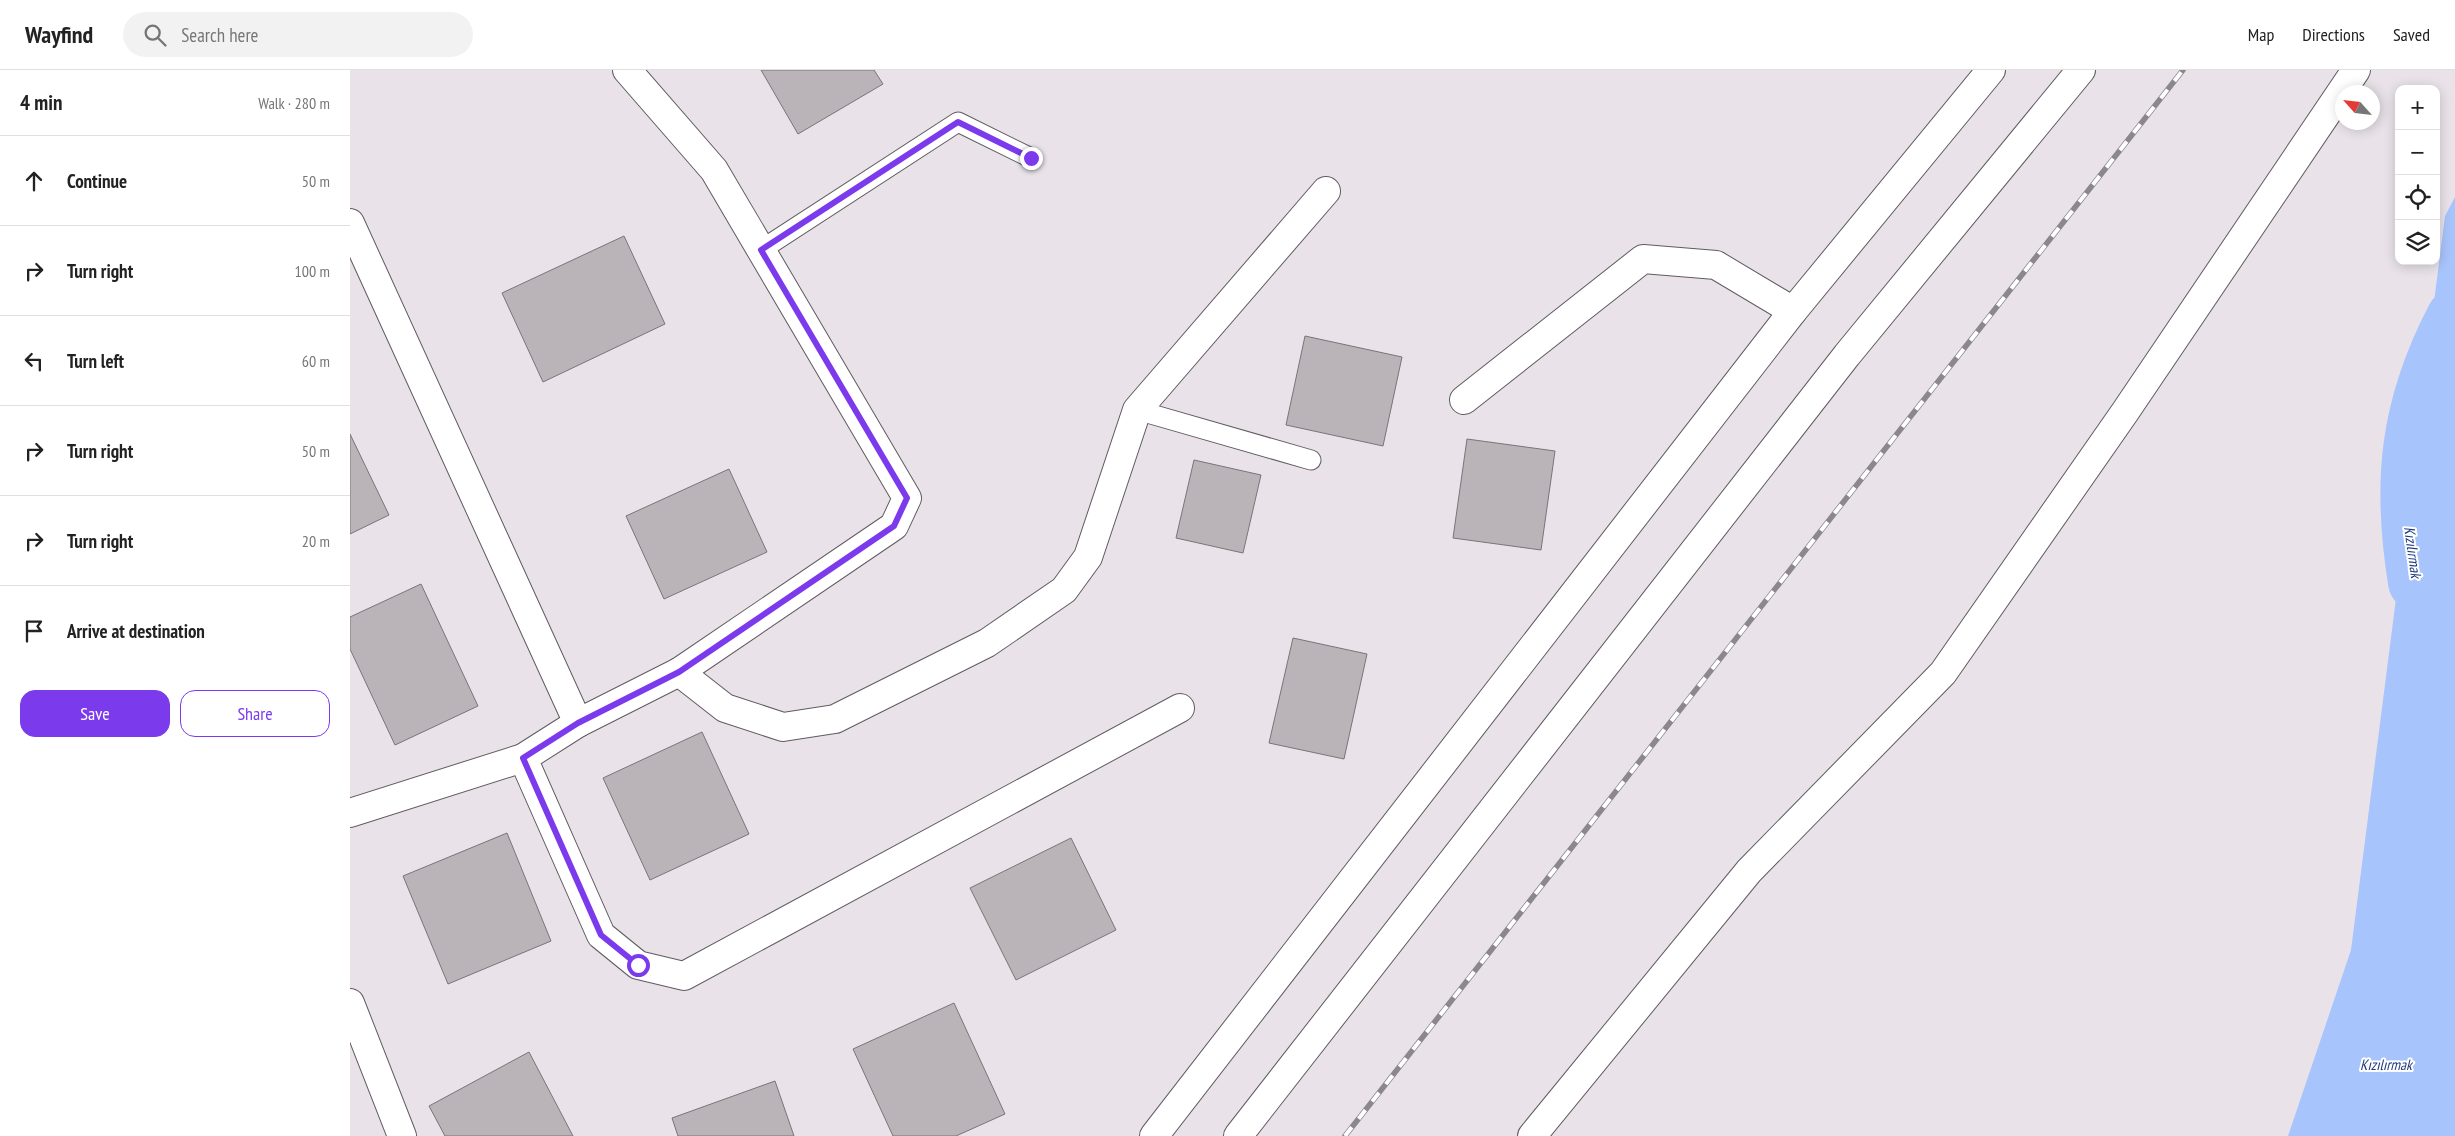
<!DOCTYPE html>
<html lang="en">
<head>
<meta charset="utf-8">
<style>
	:root { --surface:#fff; --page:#f2f2f2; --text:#222; --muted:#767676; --line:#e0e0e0; --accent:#7c3aed }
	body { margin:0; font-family:"PT Sans Narrow",sans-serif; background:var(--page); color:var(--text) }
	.controls { position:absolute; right:15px; top:15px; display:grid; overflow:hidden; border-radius:10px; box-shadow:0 2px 12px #0003 }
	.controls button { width:45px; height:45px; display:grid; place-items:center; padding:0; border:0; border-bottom:1px solid var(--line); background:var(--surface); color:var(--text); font:25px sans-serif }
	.compass { position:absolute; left:1985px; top:15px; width:45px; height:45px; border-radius:50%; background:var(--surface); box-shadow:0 2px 12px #0003; rotate:297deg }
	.stop { position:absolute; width:15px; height:15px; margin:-11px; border:4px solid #7c3aed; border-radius:50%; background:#fff }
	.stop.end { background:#7c3aed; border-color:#fff; box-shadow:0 1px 5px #0008 }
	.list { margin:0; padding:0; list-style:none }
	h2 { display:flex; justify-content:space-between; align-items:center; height:65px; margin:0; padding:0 20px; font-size:21px }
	h2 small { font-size:16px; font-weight:400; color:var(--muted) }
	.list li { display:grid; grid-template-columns:32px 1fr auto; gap:15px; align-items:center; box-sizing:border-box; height:90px; padding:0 20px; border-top:1px solid var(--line) }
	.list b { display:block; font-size:19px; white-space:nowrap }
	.list em { font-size:16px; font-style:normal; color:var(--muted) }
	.actions { display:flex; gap:10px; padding:15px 20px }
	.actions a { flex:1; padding:11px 0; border:1px solid var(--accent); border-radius:15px; text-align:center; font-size:18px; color:var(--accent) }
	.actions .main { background:var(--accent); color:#fff }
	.icon { flex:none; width:28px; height:28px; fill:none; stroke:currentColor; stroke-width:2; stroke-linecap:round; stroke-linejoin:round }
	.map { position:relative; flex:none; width:2105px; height:1066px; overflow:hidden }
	header { display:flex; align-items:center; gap:30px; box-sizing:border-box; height:70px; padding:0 25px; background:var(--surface); border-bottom:1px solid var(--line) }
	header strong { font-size:24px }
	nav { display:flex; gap:28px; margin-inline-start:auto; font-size:18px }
	.search { width:350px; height:45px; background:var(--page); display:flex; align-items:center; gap:12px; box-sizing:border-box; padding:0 18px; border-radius:28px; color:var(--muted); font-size:19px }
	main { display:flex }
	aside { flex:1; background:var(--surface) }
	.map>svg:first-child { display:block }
</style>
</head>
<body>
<header>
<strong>Wayfind</strong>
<div class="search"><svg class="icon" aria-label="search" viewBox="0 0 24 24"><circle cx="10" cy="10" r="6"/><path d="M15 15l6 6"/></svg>Search here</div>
<nav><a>Map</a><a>Directions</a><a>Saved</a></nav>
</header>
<main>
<aside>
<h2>4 min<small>Walk · 280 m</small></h2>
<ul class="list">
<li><svg class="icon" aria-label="ahead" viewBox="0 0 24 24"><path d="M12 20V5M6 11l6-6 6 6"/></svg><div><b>Continue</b></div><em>50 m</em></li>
<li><svg class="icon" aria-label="right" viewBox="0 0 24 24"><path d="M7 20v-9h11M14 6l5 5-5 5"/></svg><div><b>Turn right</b></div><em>100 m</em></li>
<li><svg class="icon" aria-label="left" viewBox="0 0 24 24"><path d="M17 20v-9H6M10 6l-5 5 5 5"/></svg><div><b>Turn left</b></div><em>60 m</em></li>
<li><svg class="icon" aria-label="right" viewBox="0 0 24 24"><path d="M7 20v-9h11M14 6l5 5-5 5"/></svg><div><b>Turn right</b></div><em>50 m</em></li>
<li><svg class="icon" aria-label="right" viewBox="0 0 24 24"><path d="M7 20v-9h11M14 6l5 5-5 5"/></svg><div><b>Turn right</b></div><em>20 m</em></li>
<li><svg class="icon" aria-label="arrive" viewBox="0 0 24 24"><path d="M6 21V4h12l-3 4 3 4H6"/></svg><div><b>Arrive at destination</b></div></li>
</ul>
<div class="actions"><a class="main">Save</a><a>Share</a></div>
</aside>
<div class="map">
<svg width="2105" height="1066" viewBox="0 0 2105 1066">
	<rect width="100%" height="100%" fill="#e9e3e9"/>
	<polygon fill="#a8c4fc" points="2105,127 2105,1066 1938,1066 2001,880 2095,146"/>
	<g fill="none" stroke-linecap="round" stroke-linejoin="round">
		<path stroke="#a8c4fc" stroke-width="58" d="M2067,512C2051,413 2058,338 2105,248"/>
	</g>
	<g fill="#bab4b9" stroke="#7a7479">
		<polygon points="411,0 524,0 533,14 448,64"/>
		<polygon points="274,166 315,254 193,312 152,223"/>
		<polygon points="955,266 1052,287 1033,376 936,355"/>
		<polygon points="0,364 39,445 0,464"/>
		<polygon points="1117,369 1205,381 1191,480 1103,468"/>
		<polygon points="844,390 911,405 893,483 826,468"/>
		<polygon points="379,399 417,482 314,529 276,446"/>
		<polygon points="71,514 128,636 45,675 0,579 0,547"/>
		<polygon points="943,568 1017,584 994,689 919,673"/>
		<polygon points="352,662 399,764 300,810 253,708"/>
		<polygon points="157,763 201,871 98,914 53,806"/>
		<polygon points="721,768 766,860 666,910 620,818"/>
		<polygon points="604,933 655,1044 606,1066 543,1066 503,979"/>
		<polygon points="179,982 223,1066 95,1066 79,1036"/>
		<polygon points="425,1011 444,1066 328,1066 322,1048"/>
	</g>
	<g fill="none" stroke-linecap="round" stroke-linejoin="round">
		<defs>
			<g id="lane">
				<polyline points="411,180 608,52 681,88"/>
				<polyline points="787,340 961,390"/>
			</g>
			<g id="street">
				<polyline points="0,153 228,653"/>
				<polyline points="1114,330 1293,189 1366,195 1443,241"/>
				<polyline points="329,602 375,638 433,657 485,649 637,573 714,520 738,487 787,340 976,121"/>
				<polyline points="173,688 251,865 288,895 334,906 830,638"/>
				<polyline points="0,743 173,688 228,653 329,602 544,456 557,428 364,100 277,0"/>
			</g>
			<g id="secondary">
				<polyline points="0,933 52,1066"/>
				<polyline points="804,1066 1443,241 1641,0"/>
				<polyline points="888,1066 1497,285 1731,0"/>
				<polyline points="1182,1066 1399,801 1593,603 1775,342 2006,0"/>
			</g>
		</defs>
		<use href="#lane" stroke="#605b60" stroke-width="21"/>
		<use href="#street" stroke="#605b60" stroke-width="30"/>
		<use href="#secondary" stroke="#605b60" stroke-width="30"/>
		<use href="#lane" stroke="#fff" stroke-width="19"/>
		<use href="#street" stroke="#fff" stroke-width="28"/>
		<use href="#secondary" stroke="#fff" stroke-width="28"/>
		<defs>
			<polyline id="rail" points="995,1066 1833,0"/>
		</defs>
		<use href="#rail" stroke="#8c878c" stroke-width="5.5"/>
		<use href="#rail" stroke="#fff" stroke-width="4" stroke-dasharray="11" stroke-linecap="butt"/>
	</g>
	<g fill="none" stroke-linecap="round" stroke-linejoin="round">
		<polyline stroke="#7c3aed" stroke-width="6" points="288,895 251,865 173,688 228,653 329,602 544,456 557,428 411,180 608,52 681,88"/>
	</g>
	<g text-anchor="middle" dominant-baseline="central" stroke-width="4" stroke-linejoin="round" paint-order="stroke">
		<g font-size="15" font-style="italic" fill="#203c7e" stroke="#fff">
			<text transform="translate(2063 482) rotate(82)">Kızılırmak</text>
			<text x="2036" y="994">Kızılırmak</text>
		</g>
	</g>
</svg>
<div class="controls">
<button>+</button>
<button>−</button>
<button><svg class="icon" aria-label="locate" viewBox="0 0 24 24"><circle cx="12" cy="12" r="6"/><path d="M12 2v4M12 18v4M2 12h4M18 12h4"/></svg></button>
<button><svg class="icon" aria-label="layers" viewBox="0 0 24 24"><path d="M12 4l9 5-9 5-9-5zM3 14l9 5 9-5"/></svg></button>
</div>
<svg class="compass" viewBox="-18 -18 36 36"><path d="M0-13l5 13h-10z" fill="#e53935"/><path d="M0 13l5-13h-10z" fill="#767676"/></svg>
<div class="stop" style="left:288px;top:895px"></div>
<div class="stop end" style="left:681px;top:88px"></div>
</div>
</main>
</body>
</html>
